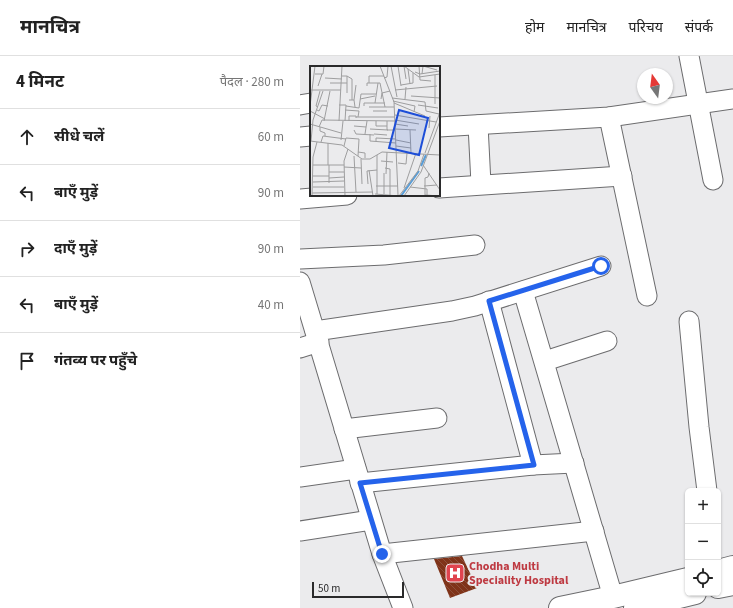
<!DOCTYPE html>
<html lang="hi">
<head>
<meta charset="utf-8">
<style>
	:root { --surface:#fff; --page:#f2f2f2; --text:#222; --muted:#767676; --line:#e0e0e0 }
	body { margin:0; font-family:"Source Sans 3","Noto Sans Devanagari",sans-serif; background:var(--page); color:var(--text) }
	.controls { position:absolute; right:12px; bottom:12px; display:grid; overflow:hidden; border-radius:6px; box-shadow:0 1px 3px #0004 }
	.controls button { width:36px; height:36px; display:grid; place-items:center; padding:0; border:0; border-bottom:1px solid var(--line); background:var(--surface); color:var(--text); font:20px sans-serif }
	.compass { position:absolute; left:337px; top:12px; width:36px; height:36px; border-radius:50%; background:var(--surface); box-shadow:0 1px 3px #0004; rotate:346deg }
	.scale { position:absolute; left:12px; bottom:10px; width:92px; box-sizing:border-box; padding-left:4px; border:2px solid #2a2a2b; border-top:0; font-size:11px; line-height:14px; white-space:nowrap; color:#2a2a2b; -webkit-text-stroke:3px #ebebed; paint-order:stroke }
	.stop { position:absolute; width:12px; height:12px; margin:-9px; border:3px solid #2563eb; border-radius:50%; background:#fff }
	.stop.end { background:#2563eb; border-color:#fff; box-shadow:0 1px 4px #0008 }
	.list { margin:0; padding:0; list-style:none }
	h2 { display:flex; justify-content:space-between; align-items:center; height:52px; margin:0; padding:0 16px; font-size:17px }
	h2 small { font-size:13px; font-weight:400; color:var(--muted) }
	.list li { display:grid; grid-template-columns:26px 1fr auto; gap:12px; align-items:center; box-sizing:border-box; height:56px; padding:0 16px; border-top:1px solid var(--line) }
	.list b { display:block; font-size:15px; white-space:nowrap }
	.list em { font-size:13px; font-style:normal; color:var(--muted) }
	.icon { flex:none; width:22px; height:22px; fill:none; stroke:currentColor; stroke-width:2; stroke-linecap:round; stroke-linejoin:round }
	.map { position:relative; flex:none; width:433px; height:552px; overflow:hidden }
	header { display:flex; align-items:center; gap:24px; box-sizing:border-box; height:56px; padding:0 20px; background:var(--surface); border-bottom:1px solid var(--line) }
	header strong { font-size:19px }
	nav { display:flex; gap:22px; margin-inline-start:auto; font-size:14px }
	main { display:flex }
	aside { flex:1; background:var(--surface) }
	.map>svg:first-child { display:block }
</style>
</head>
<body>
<header>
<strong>मानचित्र</strong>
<nav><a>होम</a><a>मानचित्र</a><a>परिचय</a><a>संपर्क</a></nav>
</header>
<main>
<aside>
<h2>4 मिनट<small>पैदल · 280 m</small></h2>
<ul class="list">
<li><svg class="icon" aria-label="ahead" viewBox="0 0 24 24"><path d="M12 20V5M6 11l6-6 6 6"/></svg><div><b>सीधे चलें</b></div><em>60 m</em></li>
<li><svg class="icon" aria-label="left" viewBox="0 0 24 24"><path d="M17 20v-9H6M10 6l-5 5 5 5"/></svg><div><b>बाएँ मुड़ें</b></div><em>90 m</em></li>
<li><svg class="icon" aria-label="right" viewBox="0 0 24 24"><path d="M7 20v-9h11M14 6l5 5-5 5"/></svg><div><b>दाएँ मुड़ें</b></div><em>90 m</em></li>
<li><svg class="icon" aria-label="left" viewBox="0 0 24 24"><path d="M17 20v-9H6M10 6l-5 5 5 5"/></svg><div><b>बाएँ मुड़ें</b></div><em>40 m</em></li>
<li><svg class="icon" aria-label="arrive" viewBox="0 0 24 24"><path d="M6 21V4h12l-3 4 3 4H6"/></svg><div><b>गंतव्य पर पहुँचे</b></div></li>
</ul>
</aside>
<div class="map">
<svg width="433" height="552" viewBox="0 0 433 552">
	<defs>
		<pattern id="building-back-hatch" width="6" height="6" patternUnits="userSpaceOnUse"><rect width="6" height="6" fill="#7f3319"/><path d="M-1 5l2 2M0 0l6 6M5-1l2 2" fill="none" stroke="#8c4f3a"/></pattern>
	</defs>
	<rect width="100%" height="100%" fill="#ebebed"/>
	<polygon fill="url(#building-back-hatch)" points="162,500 177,532 150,542 134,503"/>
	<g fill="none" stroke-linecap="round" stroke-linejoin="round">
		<defs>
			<g id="minor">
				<polyline points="389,0 413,124"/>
				<polyline points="0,49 11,47"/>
				<polyline points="309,61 347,240"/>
				<polyline points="178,69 181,128"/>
				<polyline points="139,71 309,61 433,43"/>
				<polyline points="0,81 11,80"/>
				<polyline points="139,132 322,120"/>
				<polyline points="0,143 47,139"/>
				<polyline points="0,203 84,199 175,189"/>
				<polyline points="0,226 82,498 103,552"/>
				<polyline points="223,235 313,541"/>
				<polyline points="189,245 233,409"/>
				<polyline points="389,265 399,371 407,435"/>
				<polyline points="15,275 152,255 175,250 301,210"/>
				<polyline points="0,292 19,286"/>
				<polyline points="245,305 307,285"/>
				<polyline points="44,373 137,362"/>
				<polyline points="0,421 56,413"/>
				<polyline points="60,427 233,409 274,407"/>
				<polyline points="0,475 71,464"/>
				<polyline points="82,498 294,475"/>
			</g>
			<g id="highway">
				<polyline points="418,515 433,511"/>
				<polyline points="418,531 433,528"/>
				<polyline points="260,552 313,541 388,523"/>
				<polyline points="335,552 395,537"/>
			</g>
		</defs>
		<use href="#minor" stroke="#6c6c6e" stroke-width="21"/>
		<use href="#highway" stroke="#6c6c6e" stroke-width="24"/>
		<use href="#minor" stroke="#fff" stroke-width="19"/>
		<use href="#highway" stroke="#fff" stroke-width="22"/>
	</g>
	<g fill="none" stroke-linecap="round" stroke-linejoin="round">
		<polyline stroke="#2563eb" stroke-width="5" points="82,498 60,427 234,409 189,245 301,210"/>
	</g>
	<defs>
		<symbol id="hospital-square" viewBox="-11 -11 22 22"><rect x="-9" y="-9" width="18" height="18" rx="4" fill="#e0444e" stroke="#ebebed"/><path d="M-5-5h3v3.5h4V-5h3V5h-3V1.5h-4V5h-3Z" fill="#fff"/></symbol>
	</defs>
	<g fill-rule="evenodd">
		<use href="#hospital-square" x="144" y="506" width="22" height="22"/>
	</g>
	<g text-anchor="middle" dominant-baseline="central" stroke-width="4" stroke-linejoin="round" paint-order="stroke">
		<g font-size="12" font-weight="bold" fill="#be3a42" stroke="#ebebed" text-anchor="start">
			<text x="169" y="510">Chodha Multi<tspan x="169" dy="14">Speciality Hospital</tspan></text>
		</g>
	</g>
	<g transform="translate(10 10)">
		<rect width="130" height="130" fill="#ebebed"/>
		<path fill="none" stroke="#579cd7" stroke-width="2" d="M111,100L116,89M91,130L109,105"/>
		<path fill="none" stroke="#9e9e9f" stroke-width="1" d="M70,0L84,36L88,129M81,0L87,31M88,0L91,20M94,0L109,11L130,8M94,0L96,13M109,0L110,14L121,15M98,3L100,18M105,6L110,8L130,5M5,8H13L14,0M112,8L113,0L127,4M32,10H37V27M37,10L42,13V34M15,12L32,13M74,12L77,11L78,0M20,17H37M59,17V10H74M91,19L103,17V7M8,20L12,8M57,20V17H70L75,41M0,24H31M85,24L127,20M101,30L130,32M82,32L115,36L116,45L129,48M50,33L65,30M71,33L72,27L80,25M95,33L96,21M39,34H44L45,41M44,34L46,19M83,35L105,40L104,46M65,37L68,17M84,37L115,50M125,38V9M29,39H36L35,55M108,39L128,42M0,40L5,0M36,40L49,42L51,28H66M54,40V37H75M8,41L6,40L10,25M59,41H84M7,44L9,45L12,39L18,40M35,44L49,45L48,51M0,45L15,53M63,45H77M85,49L126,56M46,51H85M85,54L109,58M14,55L20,25M29,55L32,0M39,55V50H46V52M66,55V60H77M77,55V64H85M0,58L31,67M85,58L98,60M44,60L56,61M9,61L12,54L85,55M10,61V65L15,67V70M119,62L120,50M60,63L78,64M85,63L106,64M44,64L46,68L64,69M100,64L101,87M55,68L57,55M60,68V75L86,77M64,68L77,69M31,74L33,55M86,74L101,77M0,75L32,79L52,93H60L72,86L130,89M1,75L3,54L13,25M66,75V72L86,73M11,76L13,70L36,73M34,80L36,72L49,73L48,90M86,80L101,82M48,86L55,87V92M115,87L130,46M44,90L46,126M51,93L52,118M71,95L83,96M88,97L96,98L97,87M3,99H34M18,99V77M113,99L130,124M34,101L51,102M75,102L80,103V129M59,104L63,130M19,106H34M74,107V128M119,107L118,111L115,112V129L130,130M76,108L77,86M3,110H19M19,112L34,111M3,116L34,115M19,117V99M58,118L57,105L67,104M66,120H88M114,120L127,119M3,121H34M100,121L117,123V129M94,122L106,87M2,127L63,126M65,128L89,130M67,128V89M2,130L3,91L7,76M35,130L34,95L38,83M89,130L108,105L114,88M94,130L111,106L130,55"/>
		<path fill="#1d4ed8" fill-opacity="0.15" stroke="#1d4ed8" stroke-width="2" d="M89,44L118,52L109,89L79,82Z"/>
		<rect width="130" height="130" fill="none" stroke="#2a2a2b" stroke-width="2"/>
	</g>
</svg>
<div class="controls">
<button>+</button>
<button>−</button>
<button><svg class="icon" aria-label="locate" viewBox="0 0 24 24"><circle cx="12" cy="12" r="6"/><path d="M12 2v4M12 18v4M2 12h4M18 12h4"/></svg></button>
</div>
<svg class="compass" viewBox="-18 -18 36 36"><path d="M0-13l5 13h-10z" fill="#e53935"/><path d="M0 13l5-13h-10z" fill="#767676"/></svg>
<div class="scale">50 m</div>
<div class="stop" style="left:301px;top:210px"></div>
<div class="stop end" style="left:82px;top:498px"></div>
</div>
</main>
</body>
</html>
